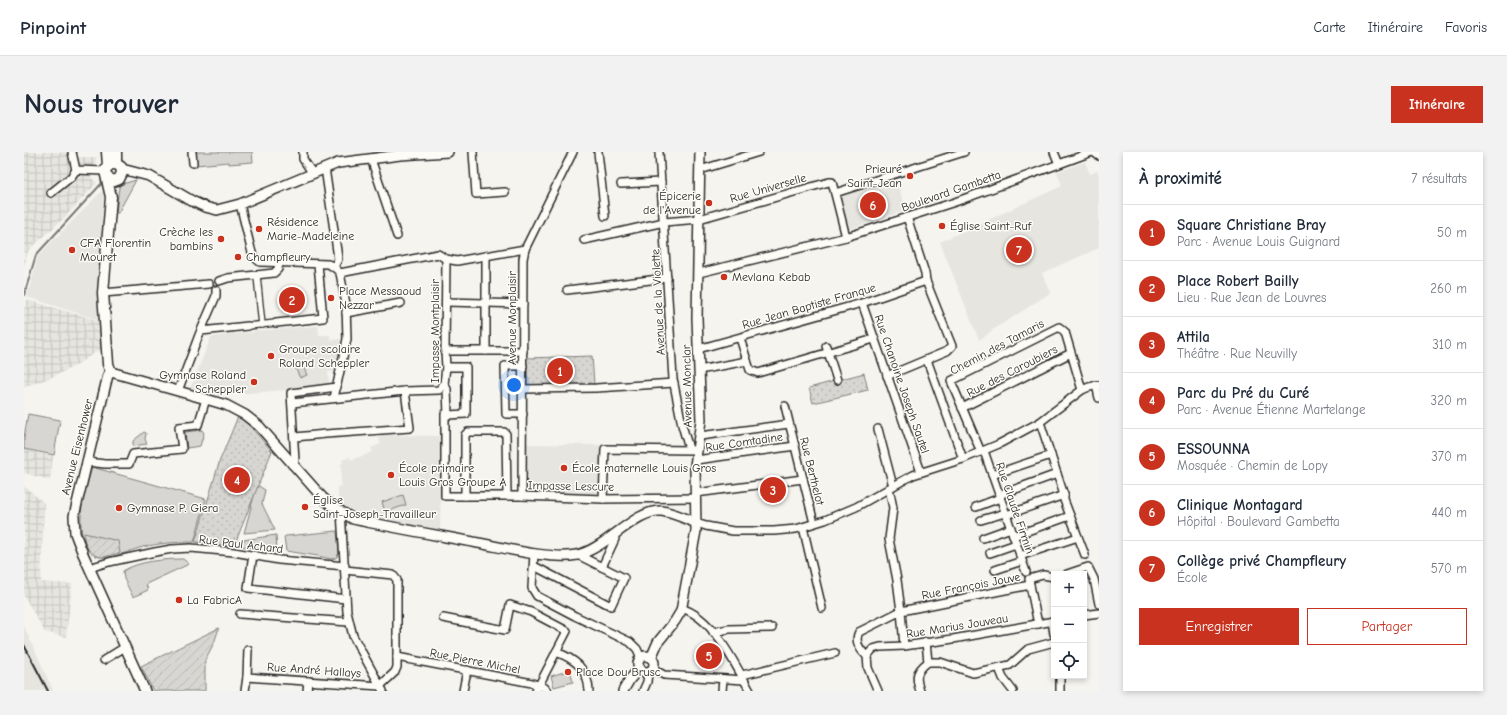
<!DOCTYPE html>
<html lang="fr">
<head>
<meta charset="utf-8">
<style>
	:root { --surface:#fff; --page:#f2f2f3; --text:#1f2937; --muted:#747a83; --line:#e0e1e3; --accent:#c8321e }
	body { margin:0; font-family:"Comic Neue",sans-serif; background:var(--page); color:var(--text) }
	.controls { position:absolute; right:12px; bottom:12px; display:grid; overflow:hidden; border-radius:0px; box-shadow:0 2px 6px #0003 }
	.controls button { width:36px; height:36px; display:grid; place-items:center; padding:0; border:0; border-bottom:1px solid var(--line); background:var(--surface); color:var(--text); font:20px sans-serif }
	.you { position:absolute; left:490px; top:233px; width:14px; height:14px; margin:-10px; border:3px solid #fff; border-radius:50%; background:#1a73e8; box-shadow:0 0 0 6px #1a73e833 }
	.badge { display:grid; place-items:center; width:26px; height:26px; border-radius:50%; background:var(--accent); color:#fff; font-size:13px; font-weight:700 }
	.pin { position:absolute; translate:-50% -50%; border:2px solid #fff; box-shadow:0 1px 4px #0006 }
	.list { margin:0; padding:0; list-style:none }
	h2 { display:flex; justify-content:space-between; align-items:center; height:52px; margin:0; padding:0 16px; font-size:17px }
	h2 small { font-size:13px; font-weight:400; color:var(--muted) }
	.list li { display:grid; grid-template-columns:26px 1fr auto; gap:12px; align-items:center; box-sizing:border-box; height:56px; padding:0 16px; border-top:1px solid var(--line) }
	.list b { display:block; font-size:15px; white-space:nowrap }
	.list p { margin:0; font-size:13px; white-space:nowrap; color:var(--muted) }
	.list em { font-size:13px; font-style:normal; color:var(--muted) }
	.actions { display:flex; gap:8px; padding:12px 16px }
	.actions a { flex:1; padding:9px 0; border:1px solid var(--accent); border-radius:0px; text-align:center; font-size:14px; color:var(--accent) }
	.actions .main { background:var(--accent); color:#fff }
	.icon { flex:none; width:22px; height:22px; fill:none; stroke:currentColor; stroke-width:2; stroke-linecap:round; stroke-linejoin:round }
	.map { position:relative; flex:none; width:1075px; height:539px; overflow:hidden; border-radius:0px }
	header { display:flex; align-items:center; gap:24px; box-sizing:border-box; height:56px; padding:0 20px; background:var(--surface); border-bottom:1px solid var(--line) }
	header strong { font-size:19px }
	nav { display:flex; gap:22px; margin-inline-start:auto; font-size:14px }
	.intro { display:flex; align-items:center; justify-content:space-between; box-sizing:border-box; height:96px; padding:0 24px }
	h1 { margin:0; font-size:28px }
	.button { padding:10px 18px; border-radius:0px; background:var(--accent); color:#fff; font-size:14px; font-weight:700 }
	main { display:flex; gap:24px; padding:0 24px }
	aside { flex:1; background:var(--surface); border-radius:0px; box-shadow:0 2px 6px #0003 }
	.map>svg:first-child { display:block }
</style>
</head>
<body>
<header>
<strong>Pinpoint</strong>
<nav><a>Carte</a><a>Itinéraire</a><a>Favoris</a></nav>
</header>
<div class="intro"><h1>Nous trouver</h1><a class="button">Itinéraire</a></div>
<main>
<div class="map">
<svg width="1075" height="539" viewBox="0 0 1075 539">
	<defs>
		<pattern id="industrial-grid" width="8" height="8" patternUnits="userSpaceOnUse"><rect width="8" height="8" fill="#e6e5e0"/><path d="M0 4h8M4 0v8" fill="none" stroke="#c5c5c0"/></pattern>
		<pattern id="park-dots" width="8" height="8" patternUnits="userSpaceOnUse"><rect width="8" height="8" fill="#d7d6d2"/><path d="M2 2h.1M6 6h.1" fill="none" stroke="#b9b8b4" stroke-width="1.8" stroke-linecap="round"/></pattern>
		<pattern id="garden-furrows" width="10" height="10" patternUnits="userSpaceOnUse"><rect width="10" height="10" fill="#d7d6d2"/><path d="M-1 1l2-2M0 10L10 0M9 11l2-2" fill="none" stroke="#b9b8b4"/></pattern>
	</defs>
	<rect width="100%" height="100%" fill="#f5f4ef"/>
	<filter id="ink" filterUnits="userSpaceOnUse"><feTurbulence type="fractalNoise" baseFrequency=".025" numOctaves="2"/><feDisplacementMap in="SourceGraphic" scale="8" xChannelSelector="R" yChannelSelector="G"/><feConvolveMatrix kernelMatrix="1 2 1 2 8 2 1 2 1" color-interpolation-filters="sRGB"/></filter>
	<g filter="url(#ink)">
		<g fill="#e6e5e0">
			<polygon points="1061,10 1066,22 1074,19 1075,26 1075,96 1018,121 1026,141 964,181 964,182 955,188 916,90 1038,34 1033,20"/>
			<polygon points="871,22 882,58 823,78 813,43"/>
			<polygon points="80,37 75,114 75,168 3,145 14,104"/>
			<polygon points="294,174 295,183 306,183 307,188 318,187 313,219 304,220 305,231 262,238 186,244 166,237 187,185 203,183 203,180 211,179 211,182 229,180 230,179"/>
			<polygon points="354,283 418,284 416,378 343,365 326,359 314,351 314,334 317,334 317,312 319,311 318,308 326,305 327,308 349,300 347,296 357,292"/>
			<polygon points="503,292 576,293 576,338 573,342 503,341"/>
			<polygon points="0,474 28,536 29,539 0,539"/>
		</g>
		<g fill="url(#industrial-grid)">
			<polygon points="0,0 51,0 52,5 73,5 67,26 73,31 38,68 4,99 0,115"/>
			<polygon points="3,148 76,169 79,194 75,198 51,214 26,226 0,235 0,157"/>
			<polygon points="0,298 29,304 26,328 0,321"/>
			<polygon points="0,334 20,351 17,430 48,432 42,485 21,480 0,444"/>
		</g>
		<g fill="#d7d6d2" stroke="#81807e">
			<polygon points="171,0 228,0 229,10 205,12 205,10 172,13"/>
			<polygon points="112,28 94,61 92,61 95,35 98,32"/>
			<polygon points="277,210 283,223 276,226 270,213"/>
			<polygon points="4,262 36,268 30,303 0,297 0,285"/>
			<polygon points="178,278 180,281 176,294 163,296 161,280"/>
			<polygon points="120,280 122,281 121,287 123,292 109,294 109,289"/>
			<path d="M68,315L182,347L170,390C153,390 136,391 119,395C106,398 91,407 77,405C69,405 63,397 60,390C52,365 61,340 68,315Z"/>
			<polygon points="233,333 241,338 238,352 251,378 220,381"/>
			<polygon points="379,343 382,353 361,360 358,350"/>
			<polygon points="313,379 315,401 312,406 307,407 294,404 262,399 260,385 262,384"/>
			<polygon points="252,383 253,399 210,393 213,389"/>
			<path d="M159,407L165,412L122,432L124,438L109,445L100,427L99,419C114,409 142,407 159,407Z"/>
			<polygon points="546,518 549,530 530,535 527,524"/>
		</g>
		<g fill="url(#park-dots)" stroke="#81807e">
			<polygon points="568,204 570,232 503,235 502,206"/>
			<polygon points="840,221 844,238 789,251 785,236"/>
			<polygon points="215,262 248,299 210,394 171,390 196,308"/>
		</g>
		<g fill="url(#garden-furrows)" stroke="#81807e">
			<path d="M60,381L94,389L96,401C90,402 83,405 77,405C66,404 59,392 60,381Z"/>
			<polygon points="195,476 190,491 181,508 181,539 129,539 117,514"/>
		</g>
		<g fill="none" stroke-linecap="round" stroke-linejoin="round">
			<polyline stroke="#797877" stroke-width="2" points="0,143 12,103 79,30"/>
			<defs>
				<g id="pedestrian">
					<polyline points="233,124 238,173"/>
					<polyline points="224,174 252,171"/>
				</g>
				<g id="minor">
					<polyline points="48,0 52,18 81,19"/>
					<polyline points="168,0 169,11"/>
					<polyline points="279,0 279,7 289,22"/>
					<polyline points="449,0 452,42 481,40"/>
					<polyline points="574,0 581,64"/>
					<polyline points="635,0 649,227 658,273 665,297"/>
					<polyline points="1030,0 1035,12"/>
					<polyline points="347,7 373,84"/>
					<polyline points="301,16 313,99 314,107 310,115"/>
					<polyline points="676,18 735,0"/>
					<polyline points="597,32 637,30"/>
					<polyline points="27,41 47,25 52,18"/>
					<polyline points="811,41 940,0"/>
					<polyline points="216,52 227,97 229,104 236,110 304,112 310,115 316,121 322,152 323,187 310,246"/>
					<polyline points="560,88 640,70 675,67 805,30 808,30 822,85"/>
					<polyline points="462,104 462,199"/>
					<polyline points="422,107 421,199 422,215 420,232 423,237 424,263 421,262 421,344 498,344 579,347 672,346"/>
					<polyline points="316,121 414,102 422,107 433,109 501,97"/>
					<polyline points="675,121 822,85 931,50 1068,0"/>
					<polyline points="195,129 204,126 250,121 254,117 255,111"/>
					<polyline points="543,138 643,126"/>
					<polyline points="79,141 185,132"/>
					<polyline points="422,150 499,152"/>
					<polyline points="838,151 897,320"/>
					<polyline points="322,161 377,151"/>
					<polyline points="252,171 299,166 294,112"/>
					<polyline points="177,179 224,174"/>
					<polyline points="716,186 726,218 734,221 850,187"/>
					<polyline points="802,194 813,228"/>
					<polyline points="674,197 838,151 902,129"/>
					<polyline points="421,199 499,199"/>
					<polyline points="903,208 939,307"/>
					<polyline points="422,215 442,215 442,262 424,263"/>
					<polyline points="675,218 723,209"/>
					<polyline points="863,224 923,199 928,194 902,129 901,121 883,65"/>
					<polyline points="1072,233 1075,246"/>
					<polyline points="499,237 572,236 650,231"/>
					<polyline points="154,239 175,183 192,144 192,138"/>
					<polyline points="381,239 415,238 420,232"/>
					<polyline points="268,251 381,239 386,276 302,282 271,285"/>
					<polyline points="761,254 790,371"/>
					<polyline points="938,256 1047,201"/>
					<polyline points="499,262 482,262 481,214 499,214"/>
					<polyline points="1016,270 1040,343 1040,348 1061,403"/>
					<polyline points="854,277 869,334"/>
					<polyline points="676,284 765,272"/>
					<polyline points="960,299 1002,420"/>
					<polyline points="957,300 927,229 1035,175 1041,180 1058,238"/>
					<polyline points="672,308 771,294"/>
					<polyline points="63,310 81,312 105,312 109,302 158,297 155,275 174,273 182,247"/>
					<polyline points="268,313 271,309 267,241 313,235"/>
					<polyline points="968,323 1027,303"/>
					<polyline points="865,336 869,356 865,387 873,428 877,459 880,494"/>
					<polyline points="672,341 779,327"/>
					<polyline points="975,343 1033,322"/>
					<polyline points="441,344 441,283 444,280 480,280 482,282 483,344"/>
					<polyline points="498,344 499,107 501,97 549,0"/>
					<polyline points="579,347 581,297 669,298"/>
					<polyline points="952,355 976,346"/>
					<polyline points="317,359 323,460 329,484 359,539"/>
					<polyline points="982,363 1040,343"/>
					<polyline points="957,368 981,361"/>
					<polyline points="672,371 682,374 709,379 750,379 772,377 801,368 832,355 889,323 939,307 975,292 1016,270 1058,238 1065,235 1075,233"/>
					<polyline points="779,375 798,456"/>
					<polyline points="989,384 1046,364"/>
					<polyline points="959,386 987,376"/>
					<polyline points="510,401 508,436 513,444 551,464 606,490 613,497 617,506"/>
					<polyline points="966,401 992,392"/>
					<polyline points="229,403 224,436 322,447"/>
					<polyline points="554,403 578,415"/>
					<polyline points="996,404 1054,385"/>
					<polyline points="510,414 587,454 600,426 578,415 591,387 590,383"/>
					<polyline points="65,416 85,410 131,400 148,397 167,396 210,400 255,408 321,414"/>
					<polyline points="971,418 998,409"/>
					<polyline points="1043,422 1064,415 1070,427 1075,452"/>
					<polyline points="1006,433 1005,427 1019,423 1030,425"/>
					<path d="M657,456C689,465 711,512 726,539"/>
					<polyline points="216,462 325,470"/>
					<polyline points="1060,463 1075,461"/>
					<polyline points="419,466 481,478 486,453 507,460 543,479 512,539"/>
					<polyline points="1028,469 1030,482"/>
					<polyline points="689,480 705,477 748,476"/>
					<path d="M532,500C551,507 564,517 565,539"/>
					<path d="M843,504C836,498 830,489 835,480L877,459L1006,433L1014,472"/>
					<polyline points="843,504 849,497 856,495 880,494 929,487 1030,469"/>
					<polyline points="843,504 844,516 854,539"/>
					<polyline points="373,505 508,531 521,536 523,539"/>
					<polyline points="80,508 101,495"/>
					<polyline points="904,510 916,510 949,521 986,513 1004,497 1030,490"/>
					<polyline points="975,516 979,526 989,539"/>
					<polyline points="629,517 640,523 720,528"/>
					<polyline points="718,523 811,501"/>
					<polyline points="1036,524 1036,539"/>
					<polyline points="223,525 224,498"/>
					<polyline points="221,539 223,525 356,534 371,520 373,515 373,428 369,423 321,418"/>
					<polyline points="283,539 284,529"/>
					<polyline points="439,539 443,518"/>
					<polyline points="619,539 623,530 624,520"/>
					<polyline points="698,539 699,527"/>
					<path d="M896,539C891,525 892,519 904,510L902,490"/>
				</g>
				<g id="tertiary">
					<polyline points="1071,0 1075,3"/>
					<polyline points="98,17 125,24 168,49 181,55 193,58 216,52 314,11 376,3 424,0"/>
					<circle cx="622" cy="512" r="8"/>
					<polyline points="627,506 634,490 651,469 657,459 672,379 671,314 677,268 673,166 676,0"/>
					<path d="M121,539L59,402L51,381L50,364L84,223L87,220L182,247L202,253L221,263L235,274L298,345L307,353L329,367C371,376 412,383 454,391C481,396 527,408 553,403C582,397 611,357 638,359C649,361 661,366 672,371"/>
					<polyline points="599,539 606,527 616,516"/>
				</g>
				<g id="secondary">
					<polyline points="83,0 84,14"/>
					<polyline points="92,12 92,0"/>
					<path d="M84,26L90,29L95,27L98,21L97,15C91,10 84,11 81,19L87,45L79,141L84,212L87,220"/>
				</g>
			</defs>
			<use href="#pedestrian" stroke="#2b2b2b" stroke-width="8"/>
			<use href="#minor" stroke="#2b2b2b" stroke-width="10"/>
			<use href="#tertiary" stroke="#2b2b2b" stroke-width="12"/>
			<use href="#secondary" stroke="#2b2b2b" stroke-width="13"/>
			<use href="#pedestrian" stroke="#fdfcf7" stroke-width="5.5"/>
			<use href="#minor" stroke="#fdfcf7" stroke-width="7"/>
			<use href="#tertiary" stroke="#fdfcf7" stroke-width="9"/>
			<use href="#secondary" stroke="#fdfcf7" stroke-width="10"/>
			<polyline stroke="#2b2b2b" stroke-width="2" points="0,493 24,539"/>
		</g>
	</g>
	<g fill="#c8321e" stroke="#fdfcf7" stroke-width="1.5">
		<circle cx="886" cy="24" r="4"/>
		<circle cx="685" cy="51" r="4"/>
		<circle cx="918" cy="74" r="4"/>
		<circle cx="235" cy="77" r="4"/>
		<circle cx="197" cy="87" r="4"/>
		<circle cx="48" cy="98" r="4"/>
		<circle cx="214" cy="105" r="4"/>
		<circle cx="700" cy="125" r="4"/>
		<circle cx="307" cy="146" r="4"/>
		<circle cx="247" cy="204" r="4"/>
		<circle cx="230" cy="230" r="4"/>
		<circle cx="540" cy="316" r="4"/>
		<circle cx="367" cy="323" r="4"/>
		<circle cx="281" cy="355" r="4"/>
		<circle cx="95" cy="356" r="4"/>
		<circle cx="155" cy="448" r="4"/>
		<circle cx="544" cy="520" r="4"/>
	</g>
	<g text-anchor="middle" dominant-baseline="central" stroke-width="3" stroke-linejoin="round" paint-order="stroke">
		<g font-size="12" fill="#2b2b2b" stroke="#fdfcf7" text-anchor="start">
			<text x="878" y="17" text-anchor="end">Prieuré<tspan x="878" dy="14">Saint-Jean</tspan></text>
			<text x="677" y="44" text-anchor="end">Épicerie<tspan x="677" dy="14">de l'Avenue</tspan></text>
			<text x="243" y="70">Résidence<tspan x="243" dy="14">Marie-Madeleine</tspan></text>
			<text x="926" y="74">Église Saint-Ruf</text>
			<text x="189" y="80" text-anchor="end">Crèche les<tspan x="189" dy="14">bambins</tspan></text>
			<text x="56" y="91">CFA Florentin<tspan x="56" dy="14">Mouret</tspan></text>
			<text x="222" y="105">Champfleury</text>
			<text x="708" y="125">Mevlana Kebab</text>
			<text x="315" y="139">Place Messaoud<tspan x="315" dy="14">Nezzar</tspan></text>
			<text x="255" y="197">Groupe scolaire<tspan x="255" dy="14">Roland Scheppler</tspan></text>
			<text x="222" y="223" text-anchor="end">Gymnase Roland<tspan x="222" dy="14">Scheppler</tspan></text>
			<text x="375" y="316">École primaire<tspan x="375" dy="14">Louis Gros Groupe A</tspan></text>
			<text x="548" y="316">École maternelle Louis Gros</text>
			<text x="289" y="348">Église<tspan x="289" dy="14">Saint-Joseph-Travailleur</tspan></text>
			<text x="103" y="356">Gymnase P. Giera</text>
			<text x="163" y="448">La FabricA</text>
			<text x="552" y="520">Place Dou Brusc</text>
		</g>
		<g font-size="12" fill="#2b2b2b" stroke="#fdfcf7">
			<text transform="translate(744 36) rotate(-16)">Rue Universelle</text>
			<text transform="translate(927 39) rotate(-19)">Boulevard Gambetta</text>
			<text transform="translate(634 150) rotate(-93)">Avenue de la Violette</text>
			<text transform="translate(785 154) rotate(-16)">Rue Jean Baptiste Franque</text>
			<text transform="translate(488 166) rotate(-90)">Avenue Monplaisir</text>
			<text transform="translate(411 179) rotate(-90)">Impasse Montplaisir</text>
			<text transform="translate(973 195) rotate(-28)">Chemin des Tamaris</text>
			<text transform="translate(988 219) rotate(-27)">Rue des Caroubiers</text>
			<text transform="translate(878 232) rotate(71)">Rue Chanoine Joseph Sautel</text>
			<text transform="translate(663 234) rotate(-91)">Avenue Monclar</text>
			<text transform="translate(720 290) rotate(-8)">Rue Comtadine</text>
			<text transform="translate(53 295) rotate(-76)">Avenue Eisenhower</text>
			<text transform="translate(788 319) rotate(76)">Rue Berthelot</text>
			<text transform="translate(547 334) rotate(1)">Impasse Lescure</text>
			<text transform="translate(991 356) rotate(71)">Rue Claude Firmin</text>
			<text transform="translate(217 392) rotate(7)">Rue Paul Achard</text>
			<text transform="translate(947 434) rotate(-11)">Rue François Jouve</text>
			<text transform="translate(933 474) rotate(-9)">Rue Marius Jouveau</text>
			<text transform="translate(451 509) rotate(11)">Rue Pierre Michel</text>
			<text transform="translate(290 518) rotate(4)">Rue André Hallays</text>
		</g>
	</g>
</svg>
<div class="controls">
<button>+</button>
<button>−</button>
<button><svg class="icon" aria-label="locate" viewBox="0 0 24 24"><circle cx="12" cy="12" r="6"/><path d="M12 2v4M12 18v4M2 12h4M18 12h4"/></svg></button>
</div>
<div class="you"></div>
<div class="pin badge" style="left:536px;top:219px">1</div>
<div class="pin badge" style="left:268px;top:148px">2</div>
<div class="pin badge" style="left:749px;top:338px">3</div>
<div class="pin badge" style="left:213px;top:328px">4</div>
<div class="pin badge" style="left:685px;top:504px">5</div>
<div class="pin badge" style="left:849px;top:53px">6</div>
<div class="pin badge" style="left:995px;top:98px">7</div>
</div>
<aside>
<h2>À proximité<small>7 résultats</small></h2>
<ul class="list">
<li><span class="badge">1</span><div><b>Square Christiane Bray</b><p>Parc · Avenue Louis Guignard</p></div><em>50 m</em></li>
<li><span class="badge">2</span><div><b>Place Robert Bailly</b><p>Lieu · Rue Jean de Louvres</p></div><em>260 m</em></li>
<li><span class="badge">3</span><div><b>Attila</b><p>Théâtre · Rue Neuvilly</p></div><em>310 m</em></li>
<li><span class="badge">4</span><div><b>Parc du Pré du Curé</b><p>Parc · Avenue Étienne Martelange</p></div><em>320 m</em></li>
<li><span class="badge">5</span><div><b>ESSOUNNA</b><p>Mosquée · Chemin de Lopy</p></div><em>370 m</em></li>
<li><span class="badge">6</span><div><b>Clinique Montagard</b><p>Hôpital · Boulevard Gambetta</p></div><em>440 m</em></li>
<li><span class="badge">7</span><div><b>Collège privé Champfleury</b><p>École</p></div><em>570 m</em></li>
</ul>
<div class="actions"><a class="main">Enregistrer</a><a>Partager</a></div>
</aside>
</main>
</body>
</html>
